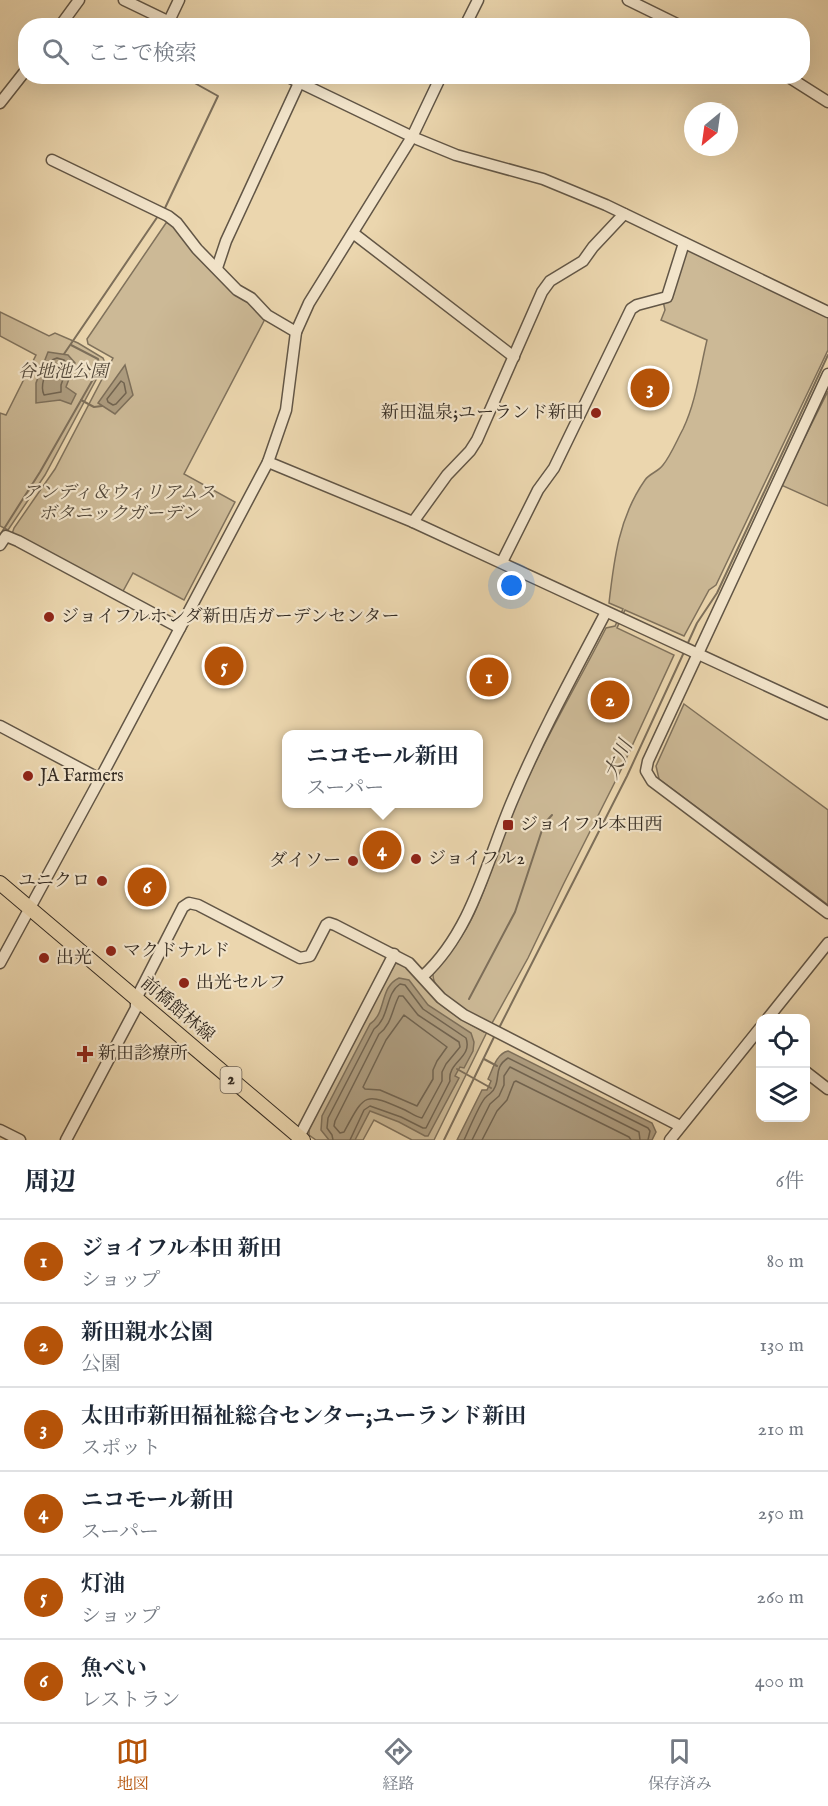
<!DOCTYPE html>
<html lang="ja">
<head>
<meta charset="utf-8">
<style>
	:root { --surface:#fff; --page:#f2f2f3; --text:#1f2937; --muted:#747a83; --line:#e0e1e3; --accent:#b45309 }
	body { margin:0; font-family:"IM FELL English","Noto Serif JP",serif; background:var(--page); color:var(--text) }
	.controls { position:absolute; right:18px; bottom:18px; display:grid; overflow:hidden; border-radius:12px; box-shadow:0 6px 24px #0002 }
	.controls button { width:54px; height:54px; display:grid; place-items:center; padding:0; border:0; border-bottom:2px solid var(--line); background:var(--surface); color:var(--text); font:30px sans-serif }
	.compass { position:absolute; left:684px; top:102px; width:54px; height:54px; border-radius:50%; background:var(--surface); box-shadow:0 6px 24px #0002; rotate:209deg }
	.you { position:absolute; left:512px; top:586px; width:21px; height:21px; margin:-15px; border:4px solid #fff; border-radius:50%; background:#1a73e8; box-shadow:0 0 0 9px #1a73e833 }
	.badge { display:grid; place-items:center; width:39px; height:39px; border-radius:50%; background:var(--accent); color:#fff; font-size:20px; font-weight:700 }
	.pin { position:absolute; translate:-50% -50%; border:3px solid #fff; box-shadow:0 2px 6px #0006 }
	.popup { position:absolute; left:282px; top:730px; width:201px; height:78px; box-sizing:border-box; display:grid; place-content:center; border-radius:12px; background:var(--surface); filter:drop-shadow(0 2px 4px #0005); font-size:20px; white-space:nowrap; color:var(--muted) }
	.popup b { font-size:22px; color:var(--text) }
	.popup::after { content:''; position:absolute; left:50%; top:100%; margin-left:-12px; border:12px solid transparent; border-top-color:var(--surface) }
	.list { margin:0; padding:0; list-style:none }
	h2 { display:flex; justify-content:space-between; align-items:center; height:78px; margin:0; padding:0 24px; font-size:26px }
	h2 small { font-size:20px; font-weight:400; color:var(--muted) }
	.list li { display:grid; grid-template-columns:39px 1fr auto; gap:18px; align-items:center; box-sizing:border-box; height:84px; padding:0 24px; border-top:2px solid var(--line) }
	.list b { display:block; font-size:22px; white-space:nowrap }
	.list p { margin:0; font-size:20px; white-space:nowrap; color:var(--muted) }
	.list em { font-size:20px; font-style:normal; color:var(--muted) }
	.icon { flex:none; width:33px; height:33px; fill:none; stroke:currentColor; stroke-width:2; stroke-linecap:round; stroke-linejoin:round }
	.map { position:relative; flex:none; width:828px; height:1140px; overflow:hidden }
	.search { position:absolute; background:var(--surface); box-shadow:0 6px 24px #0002; left:18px; right:18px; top:18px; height:66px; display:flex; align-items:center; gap:15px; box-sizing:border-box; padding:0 21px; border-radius:24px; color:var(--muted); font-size:22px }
	.sheet { height:582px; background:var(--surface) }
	nav { display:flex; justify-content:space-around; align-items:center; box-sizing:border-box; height:84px; border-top:2px solid var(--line); background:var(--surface); font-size:16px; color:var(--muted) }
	nav a { display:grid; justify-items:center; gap:3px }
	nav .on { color:var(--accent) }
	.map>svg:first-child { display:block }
</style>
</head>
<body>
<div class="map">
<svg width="828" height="1140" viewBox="0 0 828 1140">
	<rect width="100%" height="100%" fill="#ebd6ae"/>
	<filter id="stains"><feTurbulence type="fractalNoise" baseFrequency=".00333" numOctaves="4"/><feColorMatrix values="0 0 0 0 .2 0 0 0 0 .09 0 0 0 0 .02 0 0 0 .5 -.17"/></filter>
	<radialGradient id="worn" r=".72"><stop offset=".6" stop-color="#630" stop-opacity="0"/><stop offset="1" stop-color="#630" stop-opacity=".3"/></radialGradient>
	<g fill="#ccb996" stroke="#80725c" stroke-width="1.5">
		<polygon points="170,222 265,319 184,474 235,502 184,600 133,573 122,593 12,534 14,528 55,469 113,358 88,344 87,339 166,223"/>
		<path d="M690,250L828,316V350L716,585L709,590L684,636L625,610L617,628L674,655L620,772L564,883L528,958L486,1034L434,1140H412L374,1120L363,1140H316L309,1135V1128L395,963C413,965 430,995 444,1007C456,1017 470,1024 484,1032L489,1023C473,1014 432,995 433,974C448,955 464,936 474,914C491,877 502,836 518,799C544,740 577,685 606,628L615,626L623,609L609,603C614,559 619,517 645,480C650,473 658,472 663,465C671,455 677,440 683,429C696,402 700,369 707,340L661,320L665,310L663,301L684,252Z"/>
		<polygon points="0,312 49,336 55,333 78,343 103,358 105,363 45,475 8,530 0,526 0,413 6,415 36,355 0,336"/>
		<polygon points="828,391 828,506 781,485"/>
		<polygon points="684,704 828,810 828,905 659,779 656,766"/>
	</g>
	<g fill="#ad9c7f" stroke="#7d6f5a" stroke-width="1.5">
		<polygon points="48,352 68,355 75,363 66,387 76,394 71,404 60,400 36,403 36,383"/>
		<polygon points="125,365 133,395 115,414 98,403"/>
		<path d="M399,978L409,980L428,1005L471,1033L474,1042L473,1051L464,1068L460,1067L455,1076L459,1078L428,1136H425L399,1122L370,1111L355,1140H329L321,1130L322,1116L370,1024C387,1013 379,987 399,978Z"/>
		<path d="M508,1051L652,1123L656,1132L652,1140H457L482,1090H487L491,1081L488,1079C493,1069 496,1054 508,1051Z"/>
	</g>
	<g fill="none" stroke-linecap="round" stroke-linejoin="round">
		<g stroke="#716451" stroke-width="1.5">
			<path d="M57,358L64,360L68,365L61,385V392L44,395C39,384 47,371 52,360Z"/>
			<polygon points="121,381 124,383 126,393 116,404 113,405 108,402 107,399"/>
			<path d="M399,996H403L418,1015L459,1042L460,1047L446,1064L442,1072V1081L422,1118C416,1117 411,1113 405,1110C364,1092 365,1093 344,1132L340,1133L334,1126L335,1121L379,1034C392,1024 392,1009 399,996Z"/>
			<polygon points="404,1015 447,1047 437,1061 433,1070 433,1079 417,1106 380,1090 365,1089 363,1087 386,1040"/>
			<path d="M333,1140L332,1135L327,1128L328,1118L374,1029C390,1017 385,994 400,984L405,985L423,1009L466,1038C473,1058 447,1062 450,1081L426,1128H423L401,1117L370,1106L364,1110L350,1140"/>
			<path d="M464,1140C468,1132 480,1102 486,1097C490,1093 493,1093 495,1087C500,1077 494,1067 508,1058L648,1128L650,1131L648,1140"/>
			<polyline points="472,1140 490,1104 499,1096 504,1085 504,1076 510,1067 639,1132 640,1140"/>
			<polyline points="482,1140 497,1111 507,1100 514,1082 516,1081 629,1137 631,1140"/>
		</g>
		<g stroke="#7d6f5a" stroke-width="2">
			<polyline points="165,208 218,96 182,76"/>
			<polyline points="64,354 158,216"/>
			<polyline points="81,400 94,407 102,406"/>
			<polyline points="0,535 40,472 100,367 98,359 71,345"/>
			<polyline points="687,645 697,623 717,593 828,355"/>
			<polyline points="469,999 515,912 544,824 552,815"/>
			<polyline points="498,1030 627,776 685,650"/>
			<polyline points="484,1059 497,1066"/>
			<polyline points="457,1069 491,1088"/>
			<polyline points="444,1140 495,1035"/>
		</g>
		<defs>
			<g id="minor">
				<polyline points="124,0 178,26"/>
				<polyline points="628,0 681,26"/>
				<polyline points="169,21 179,0"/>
				<polyline points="60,26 79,0"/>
				<polyline points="465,26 478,0"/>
				<polyline points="286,76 417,139 456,155 543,179 606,205 828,312"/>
				<polyline points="787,76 828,102"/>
				<polyline points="0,103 26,70"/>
				<polyline points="52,160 168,216 177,223 197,249 237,290 251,298 267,315 296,332"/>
				<polyline points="353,233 514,357"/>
				<polyline points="217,268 226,241 299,83"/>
				<polyline points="828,374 648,761 646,771 652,781 828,913"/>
				<polyline points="268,462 413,522 828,714"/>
				<polyline points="413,522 447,475 470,451 477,440 542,292 550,281 583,261 593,247 624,214"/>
				<polyline points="0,545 6,536 18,541 180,628"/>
				<polyline points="502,562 538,490 554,468 631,309 637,305 667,297 684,243"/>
				<polyline points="0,726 100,779"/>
				<polyline points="0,963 100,779 268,462 286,410 296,332 309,303 412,137 441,76"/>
				<path d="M423,976C473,930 487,859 513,799C540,735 574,673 606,612"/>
				<polyline points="768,1018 828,943"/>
				<polyline points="806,1072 828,1089"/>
				<polyline points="0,1130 20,1140"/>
				<polyline points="299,1137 394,954"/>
				<polyline points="66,1140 136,1008 136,999 183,907 189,903 198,905 300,958 310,956 326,925 329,923 335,925 409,963 441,998 464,1015 680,1126"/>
				<polyline points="670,1140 760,1028"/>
			</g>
			<polyline id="major" points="0,883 303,1140"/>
		</defs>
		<use href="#minor" stroke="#625646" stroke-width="13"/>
		<use href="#major" stroke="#352c23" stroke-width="16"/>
		<use href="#minor" stroke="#f2e4ca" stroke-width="10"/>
		<use href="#major" stroke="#ebd6ae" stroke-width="14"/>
	</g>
	<g fill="#8f2418" stroke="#f2e4ca" stroke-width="2">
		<circle cx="596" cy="413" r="6"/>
		<circle cx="49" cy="617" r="6"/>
		<circle cx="28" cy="776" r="6"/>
		<rect x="502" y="819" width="12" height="12" rx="3"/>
		<circle cx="416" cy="859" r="6"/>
		<circle cx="353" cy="861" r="6"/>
		<circle cx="102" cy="881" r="6"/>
		<circle cx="111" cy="951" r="6"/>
		<circle cx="44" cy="958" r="6"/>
		<circle cx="184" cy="983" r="6"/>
		<path d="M82 1045h6v6h6v6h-6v6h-6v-6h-6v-6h6z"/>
	</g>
	<g text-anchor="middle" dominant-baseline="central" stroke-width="4.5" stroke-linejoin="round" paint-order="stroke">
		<rect fill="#f2e4ca" stroke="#6e6355" stroke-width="1.5" x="220.5" y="1067" width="21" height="26" rx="4.5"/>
		<g font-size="16" font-weight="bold" fill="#352c23">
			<text x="231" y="1080">2</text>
		</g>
		<g font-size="18" font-style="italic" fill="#53483a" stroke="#f2e4ca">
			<text x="63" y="372">谷地池公園</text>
			<text x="119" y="493">アンディ＆ウィリアムス<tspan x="119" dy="21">ボタニックガーデン</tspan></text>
		</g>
		<g font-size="18" fill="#352c23" stroke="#f2e4ca" text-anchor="start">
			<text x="584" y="413" text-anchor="end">新田温泉;ユーランド新田</text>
			<text x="61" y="617">ジョイフルホンダ新田店ガーデンセンター</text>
			<text x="40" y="776">JA Farmers</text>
			<text x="520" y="825">ジョイフル本田西</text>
			<text x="428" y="859">ジョイフル2</text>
			<text x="341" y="861" text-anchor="end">ダイソー</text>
			<text x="90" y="881" text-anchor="end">ユニクロ</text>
			<text x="123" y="951">マクドナルド</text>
			<text x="56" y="958">出光</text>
			<text x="196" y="983">出光セルフ</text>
			<text x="98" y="1054">新田診療所</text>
		</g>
		<g font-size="18" fill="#352c23" stroke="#f2e4ca">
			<text transform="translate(177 1010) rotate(40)">前橋館林線</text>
		</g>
		<g font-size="20" font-style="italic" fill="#53483a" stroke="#f2e4ca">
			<text transform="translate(619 760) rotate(-65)">大川</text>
		</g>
	</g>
	<rect width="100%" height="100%" filter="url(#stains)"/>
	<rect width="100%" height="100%" fill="url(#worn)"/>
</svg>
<div class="controls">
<button><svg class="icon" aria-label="locate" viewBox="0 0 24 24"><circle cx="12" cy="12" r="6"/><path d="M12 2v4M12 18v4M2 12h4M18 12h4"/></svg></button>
<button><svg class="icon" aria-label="layers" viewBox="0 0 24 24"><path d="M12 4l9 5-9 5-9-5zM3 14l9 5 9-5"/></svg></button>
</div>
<svg class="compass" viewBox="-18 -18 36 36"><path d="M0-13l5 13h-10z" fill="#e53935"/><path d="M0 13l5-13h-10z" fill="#747a83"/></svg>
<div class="you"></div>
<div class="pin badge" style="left:489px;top:677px">1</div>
<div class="pin badge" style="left:610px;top:700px">2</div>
<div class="pin badge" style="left:650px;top:388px">3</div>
<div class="pin badge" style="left:382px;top:850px">4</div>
<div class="popup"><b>ニコモール新田</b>スーパー</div>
<div class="pin badge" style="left:224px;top:666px">5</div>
<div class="pin badge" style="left:147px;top:887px">6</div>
<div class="search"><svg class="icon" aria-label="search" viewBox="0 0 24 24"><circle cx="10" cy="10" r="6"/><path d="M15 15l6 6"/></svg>ここで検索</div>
</div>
<section class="sheet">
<h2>周辺<small>6件</small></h2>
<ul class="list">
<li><span class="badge">1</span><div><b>ジョイフル本田 新田</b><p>ショップ</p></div><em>80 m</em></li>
<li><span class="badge">2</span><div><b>新田親水公園</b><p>公園</p></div><em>130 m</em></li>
<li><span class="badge">3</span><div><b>太田市新田福祉総合センター;ユーランド新田</b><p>スポット</p></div><em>210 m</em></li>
<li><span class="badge">4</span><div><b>ニコモール新田</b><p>スーパー</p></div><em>250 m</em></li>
<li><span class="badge">5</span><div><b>灯油</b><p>ショップ</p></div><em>260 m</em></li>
<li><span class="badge">6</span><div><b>魚べい</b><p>レストラン</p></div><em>400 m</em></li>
</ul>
</section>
<nav>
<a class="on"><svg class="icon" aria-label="map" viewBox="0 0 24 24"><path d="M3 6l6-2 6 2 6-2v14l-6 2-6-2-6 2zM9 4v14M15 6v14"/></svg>地図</a>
<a><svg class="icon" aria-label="directions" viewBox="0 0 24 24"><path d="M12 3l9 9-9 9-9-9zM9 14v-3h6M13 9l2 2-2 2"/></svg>経路</a>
<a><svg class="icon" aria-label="saved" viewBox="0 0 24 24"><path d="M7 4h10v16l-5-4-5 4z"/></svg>保存済み</a>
</nav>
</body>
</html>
